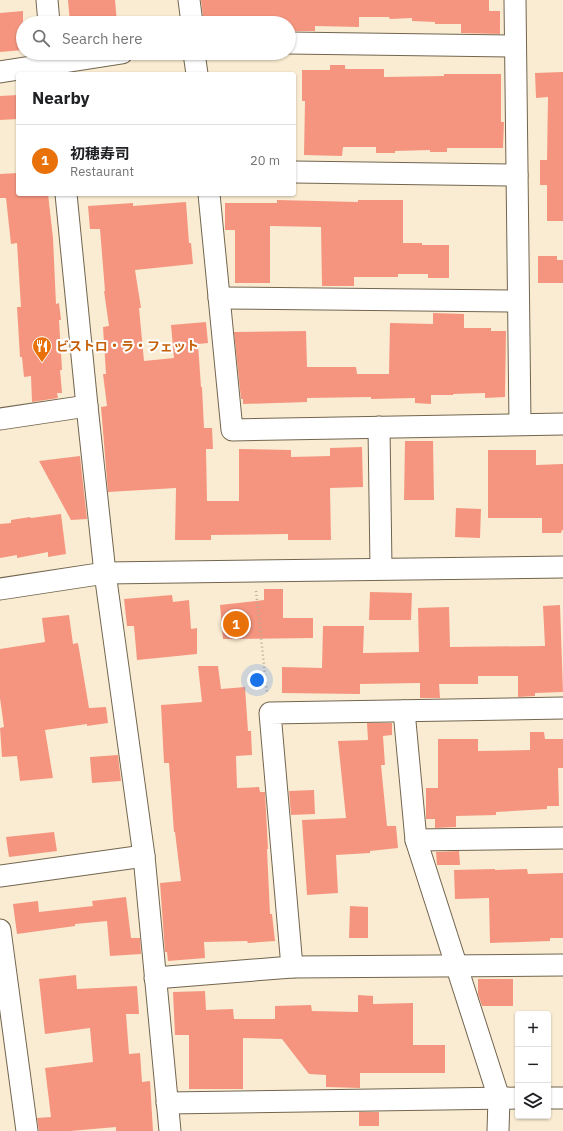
<!DOCTYPE html>
<html lang="en">
<head>
<meta charset="utf-8">
<style>
	:root { --surface:#fff; --page:#f2f2f2; --text:#202124; --muted:#757577; --line:#e0e0e0; --accent:#0b8043 }
	body { margin:0; font-family:"IBM Plex Sans","Noto Sans JP",sans-serif; background:var(--page); color:var(--text) }
	.controls { position:absolute; right:12px; bottom:12px; display:grid; overflow:hidden; border-radius:4px; box-shadow:0 1px 3px #0004 }
	.controls button { width:36px; height:36px; display:grid; place-items:center; padding:0; border:0; border-bottom:1px solid var(--line); background:var(--surface); color:var(--text); font:20px sans-serif }
	.you { position:absolute; left:257px; top:680px; width:14px; height:14px; margin:-10px; border:3px solid #fff; border-radius:50%; background:#1a73e8; box-shadow:0 0 0 6px #1a73e833 }
	.badge { display:grid; place-items:center; width:26px; height:26px; border-radius:50%; background:var(--accent); color:#fff; font-size:13px; font-weight:700 }
	.pin { position:absolute; translate:-50% -50%; border:2px solid #fff; box-shadow:0 1px 4px #0006 }
	.list { margin:0; padding:0; list-style:none }
	h2 { display:flex; justify-content:space-between; align-items:center; height:52px; margin:0; padding:0 16px; font-size:17px }
	h2 small { font-size:13px; font-weight:400; color:var(--muted) }
	.list li { display:grid; grid-template-columns:26px 1fr auto; gap:12px; align-items:center; box-sizing:border-box; height:72px; padding:0 16px; border-top:1px solid var(--line) }
	.list b { display:block; font-size:15px; white-space:nowrap }
	.list p { margin:0; font-size:13px; white-space:nowrap; color:var(--muted) }
	.list em { font-size:13px; font-style:normal; color:var(--muted) }
	.icon { flex:none; width:22px; height:22px; fill:none; stroke:currentColor; stroke-width:2; stroke-linecap:round; stroke-linejoin:round }
	.map { position:relative; flex:none; width:563px; height:1131px; overflow:hidden }
	.search { position:absolute; background:var(--surface); box-shadow:0 1px 3px #0004; left:16px; top:16px; width:280px; height:44px; display:flex; align-items:center; gap:10px; box-sizing:border-box; padding:0 14px; border-radius:22px; color:var(--muted); font-size:15px }
	.panel { position:absolute; background:var(--surface); box-shadow:0 1px 3px #0004; left:16px; top:72px; width:280px; height:124px; border-radius:4px }
	.map>svg:first-child { display:block }
</style>
</head>
<body>
<div class="map">
<svg width="563" height="1131" viewBox="0 0 563 1131">
	<rect width="100%" height="100%" fill="#faecd2"/>
	<g fill="#f5957f">
		<polygon points="68,0 115,0 117,23 70,23"/>
		<polygon points="201,0 489,0 489,11 500,11 500,34 461,33 461,24 435,24 435,22 412,21 412,18 390,19 389,17 359,17 359,27 315,26 315,31 289,31 289,23 239,23 239,16 203,16"/>
		<polygon points="23,11 23,50 0,52 0,13"/>
		<polygon points="330,65 345,65 345,69 384,69 384,77 444,76 444,74 501,74 501,122 504,122 503,148 447,148 447,152 430,152 430,150 395,151 395,153 376,153 376,147 343,147 342,156 304,155 305,101 302,101 302,70 330,70"/>
		<polygon points="563,72 563,221 547,221 547,185 540,185 540,160 547,160 548,97 536,98 535,73"/>
		<polygon points="18,95 18,119 0,120 0,96"/>
		<polygon points="18,173 18,194 48,194 53,238 56,304 59,303 61,320 59,320 62,370 60,370 62,393 57,393 58,398 32,402 31,376 24,377 22,357 20,357 17,307 21,307 17,243 11,244 6,198 0,198 0,174"/>
		<polygon points="277,200 358,202 358,200 403,200 403,243 422,243 422,245 449,245 449,278 428,278 428,274 398,274 398,277 354,277 354,286 322,286 321,227 270,226 270,283 235,283 235,230 225,230 225,203 277,203"/>
		<polygon points="186,202 189,243 191,243 193,264 135,270 141,308 139,308 144,361 174,358 171,325 206,322 208,343 198,344 201,387 202,387 204,428 212,428 213,449 206,449 207,501 239,501 239,449 291,450 291,457 330,456 330,448 362,447 363,487 330,488 331,540 288,540 288,534 211,535 211,540 175,540 176,488 108,492 101,407 107,406 103,374 106,374 103,327 109,326 104,291 105,291 100,229 90,229 88,206 133,203 133,206"/>
		<polygon points="538,256 557,256 557,260 563,260 563,283 538,283"/>
		<polygon points="433,313 464,314 464,328 491,328 491,331 506,331 505,397 485,398 485,393 453,394 453,395 431,395 431,404 415,403 415,398 371,399 371,397 307,398 307,402 243,404 243,399 241,399 234,332 306,331 307,367 356,367 357,374 389,374 390,323 433,324"/>
		<polygon points="405,441 433,441 434,500 404,500"/>
		<polygon points="488,450 536,450 536,465 563,464 563,530 562,530 561,533 542,533 542,518 488,518"/>
		<polygon points="80,456 87,519 71,520 39,461"/>
		<polygon points="456,508 481,509 480,538 455,537"/>
		<polygon points="61,514 66,554 48,557 48,552 17,558 17,555 0,558 0,524 11,523 11,520 30,517 31,518"/>
		<polygon points="264,589 283,589 283,618 313,618 313,638 223,639 220,605 264,600"/>
		<polygon points="370,592 412,593 411,620 369,620"/>
		<polygon points="172,595 173,602 189,600 191,629 197,628 197,654 137,660 134,626 127,626 124,599"/>
		<polygon points="560,605 563,692 535,693 535,696 518,697 518,676 478,676 478,684 439,684 440,698 420,698 420,683 360,684 360,694 282,693 282,667 322,668 323,626 364,626 363,653 419,652 418,608 449,607 450,647 545,646 543,606"/>
		<polygon points="69,615 73,644 78,643 89,708 106,707 108,723 87,726 87,724 45,730 53,778 20,781 17,756 2,757 0,728 4,727 0,698 0,649 45,642 42,618"/>
		<polygon points="198,666 218,666 221,689 245,687 248,731 251,731 252,755 236,756 237,788 259,787 260,792 265,792 268,849 267,849 270,914 272,914 275,941 248,943 247,941 204,942 205,958 168,961 167,952 165,952 160,883 181,881 175,832 174,832 169,763 164,763 161,705 202,702"/>
		<polygon points="367,723 392,723 392,735 383,736 385,765 381,765 387,826 396,826 398,848 370,851 370,853 336,855 338,893 307,895 302,820 346,818 338,741 368,740"/>
		<polygon points="530,732 544,732 545,739 563,739 563,768 558,768 559,806 547,806 547,809 496,812 496,815 456,816 456,827 435,828 435,819 426,819 426,788 438,788 438,739 478,739 478,751 530,750"/>
		<polygon points="118,755 121,781 92,783 90,757"/>
		<polygon points="314,790 315,814 291,815 289,791"/>
		<polygon points="54,832 57,851 9,857 6,837"/>
		<polygon points="459,851 460,865 437,865 436,852"/>
		<polygon points="495,869 495,870 527,869 528,874 563,873 563,938 550,938 550,941 490,943 489,898 455,899 454,870"/>
		<polygon points="126,897 131,938 140,938 141,954 110,956 107,921 75,924 75,926 17,934 13,904 38,901 39,912 93,906 92,901"/>
		<polygon points="350,906 368,907 368,938 349,938"/>
		<polygon points="76,975 77,989 137,986 139,1014 126,1014 129,1054 140,1053 142,1082 150,1081 153,1131 116,1131 116,1127 70,1131 39,1131 37,1118 51,1117 45,1068 93,1062 90,1028 45,1034 39,979"/>
		<polygon points="478,979 513,979 513,1006 482,1006 478,994"/>
		<polygon points="205,991 206,1010 233,1009 234,1019 275,1019 275,1006 311,1005 312,1011 358,1012 358,995 373,996 373,1004 413,1003 413,1045 445,1045 445,1073 360,1073 360,1088 326,1087 326,1075 309,1074 282,1039 243,1038 243,1089 189,1089 189,1035 175,1035 173,992"/>
		<rect x="359" y="1112" width="20" height="14"/>
	</g>
	<g fill="none" stroke-linecap="round" stroke-linejoin="round">
		<defs>
			<g id="minor">
				<polyline points="47,0 49,23"/>
				<polyline points="189,0 192,23"/>
				<polyline points="515,0 520,424"/>
				<polyline points="289,43 515,46"/>
				<polyline points="194,53 197,74"/>
				<polyline points="0,72 122,53"/>
				<polyline points="294,172 517,175"/>
				<polyline points="66,194 87,406 105,573 144,856 170,1131"/>
				<polyline points="209,194 232,430 563,424"/>
				<polyline points="219,298 518,301"/>
				<polyline points="0,419 87,406"/>
				<polyline points="379,427 381,568"/>
				<polyline points="0,589 105,573 563,567"/>
				<polyline points="404,711 416,840 499,1098 498,1131"/>
				<polyline points="416,840 563,838"/>
				<polyline points="0,876 144,856"/>
				<polyline points="0,930 27,1131"/>
				<polyline points="292,967 270,713 563,708"/>
				<polyline points="155,978 292,967 563,965"/>
				<polyline points="548,1098 563,1098"/>
				<polyline points="167,1103 518,1098"/>
			</g>
		</defs>
		<use href="#minor" stroke="#72654f" stroke-width="23"/>
		<polyline stroke="#b6ab96" stroke-width="2.5" stroke-dasharray="1 3" stroke-linecap="butt" points="256,591 267,693"/>
		<use href="#minor" stroke="#fff" stroke-width="21"/>
	</g>
	<defs>
		<symbol id="restaurant-pin" viewBox="-11 -11 22 30"><path d="M0 17L-7.5 6A9.5 9.5 0 1 1 7.5 6Z" fill="#e8710a" stroke="#fff"/><path d="M-5-6h1v4h1v-4h1v4h1v-4h1v5L-1.5 .5V6h-2V.5L-5-1ZM5-6V6H3V1.5H1.5Q1.5-4 5-6Z" fill="#fff"/></symbol>
	</defs>
	<g fill-rule="evenodd">
		<use href="#restaurant-pin" x="31" y="335" width="22" height="30"/>
	</g>
	<g text-anchor="middle" dominant-baseline="central" stroke-width="4" stroke-linejoin="round" paint-order="stroke">
		<g font-size="13" font-weight="bold" fill="#c56008" stroke="#fff" text-anchor="start">
			<text x="56" y="346">ビストロ・ラ・フェット</text>
		</g>
	</g>
</svg>
<div class="controls">
<button>+</button>
<button>−</button>
<button><svg class="icon" aria-label="layers" viewBox="0 0 24 24"><path d="M12 4l9 5-9 5-9-5zM3 14l9 5 9-5"/></svg></button>
</div>
<div class="you"></div>
<div class="pin badge" style="left:236px;top:624px;background:#e8710a">1</div>
<div class="search"><svg class="icon" aria-label="search" viewBox="0 0 24 24"><circle cx="10" cy="10" r="6"/><path d="M15 15l6 6"/></svg>Search here</div>
<section class="panel">
<h2>Nearby<small></small></h2>
<ul class="list">
<li><span class="badge" style="background:#e8710a">1</span><div><b>初穂寿司</b><p>Restaurant</p></div><em>20 m</em></li>
</ul>
</section>
</div>
</body>
</html>
